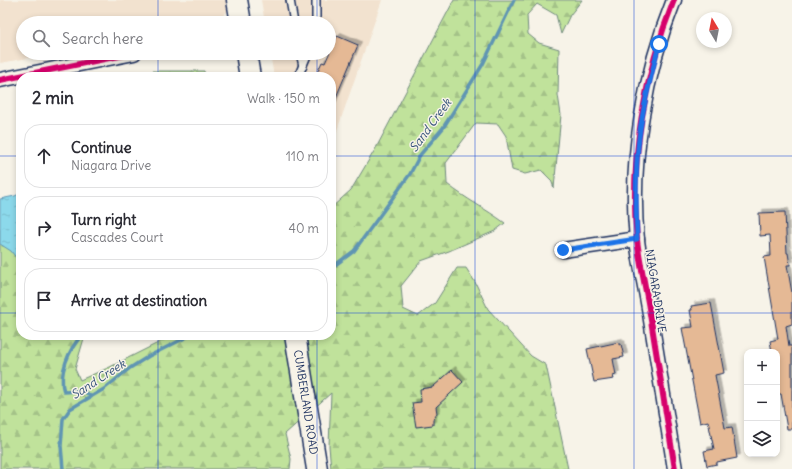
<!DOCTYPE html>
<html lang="en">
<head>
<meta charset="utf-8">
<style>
	:root { --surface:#fff; --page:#f2f2f3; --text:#2b2b33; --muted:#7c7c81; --line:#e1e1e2 }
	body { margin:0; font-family:Delius,sans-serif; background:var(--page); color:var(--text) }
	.controls { position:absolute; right:12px; bottom:12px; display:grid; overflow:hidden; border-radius:8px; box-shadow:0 2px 6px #0003 }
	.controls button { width:36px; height:36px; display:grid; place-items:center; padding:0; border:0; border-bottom:1px solid var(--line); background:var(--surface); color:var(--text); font:20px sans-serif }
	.compass { position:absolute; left:696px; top:12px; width:36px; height:36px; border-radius:50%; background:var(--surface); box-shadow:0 2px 6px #0003; rotate:350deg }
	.stop { position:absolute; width:12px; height:12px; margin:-9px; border:3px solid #1a73e8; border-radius:50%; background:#fff }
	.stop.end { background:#1a73e8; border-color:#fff; box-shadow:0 1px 4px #0008 }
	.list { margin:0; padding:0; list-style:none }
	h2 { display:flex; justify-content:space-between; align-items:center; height:52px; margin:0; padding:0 16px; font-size:17px }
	h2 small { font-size:13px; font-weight:400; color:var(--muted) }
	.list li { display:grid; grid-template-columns:26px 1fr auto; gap:12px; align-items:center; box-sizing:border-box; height:64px; margin:0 8px 8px; padding:0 8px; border:1px solid var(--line); border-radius:16px }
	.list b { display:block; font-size:15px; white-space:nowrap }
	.list p { margin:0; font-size:13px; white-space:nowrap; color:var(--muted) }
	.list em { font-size:13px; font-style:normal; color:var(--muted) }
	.icon { flex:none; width:22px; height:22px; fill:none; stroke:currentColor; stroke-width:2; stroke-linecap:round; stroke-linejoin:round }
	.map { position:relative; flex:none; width:792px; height:469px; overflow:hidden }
	.search { position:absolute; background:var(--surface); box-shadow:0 2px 6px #0003; left:16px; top:16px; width:320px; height:44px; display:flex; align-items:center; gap:10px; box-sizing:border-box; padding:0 14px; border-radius:22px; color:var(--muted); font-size:15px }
	.panel { position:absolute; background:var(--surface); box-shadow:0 2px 6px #0003; left:16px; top:72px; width:320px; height:268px; border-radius:16px }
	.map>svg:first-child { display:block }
</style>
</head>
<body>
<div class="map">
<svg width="792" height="469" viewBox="0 0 792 469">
	<defs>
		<pattern id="forest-firs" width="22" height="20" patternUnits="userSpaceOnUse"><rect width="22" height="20" fill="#c0e29b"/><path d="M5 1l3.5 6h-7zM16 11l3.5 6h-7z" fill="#a4c288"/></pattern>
		<pattern id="water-ripples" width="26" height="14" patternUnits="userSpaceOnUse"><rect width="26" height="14" fill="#8cd9eb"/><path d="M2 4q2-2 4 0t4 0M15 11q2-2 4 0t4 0" fill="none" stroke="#78bbcc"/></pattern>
		<filter id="shadow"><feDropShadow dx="3.5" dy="-3.5" stdDeviation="0" flood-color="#0004"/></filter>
	</defs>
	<rect width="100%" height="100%" fill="#f7f3e8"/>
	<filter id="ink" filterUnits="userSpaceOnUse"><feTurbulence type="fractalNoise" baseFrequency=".025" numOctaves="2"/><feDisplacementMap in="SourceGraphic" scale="8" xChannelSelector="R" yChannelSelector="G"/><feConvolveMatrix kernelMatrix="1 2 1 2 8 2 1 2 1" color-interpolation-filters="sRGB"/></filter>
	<g filter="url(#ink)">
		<g fill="#f2e2cf">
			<polygon points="0,0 228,0 230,9 215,23 23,23 23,53 57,53 0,63"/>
			<polygon points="261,0 382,0 331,148 331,77 274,77 270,53 329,53 329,23 265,23"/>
		</g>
		<g fill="url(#forest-firs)" stroke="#6e887c">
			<path d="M454,0H582L570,15L561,34L556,15L537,4L527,15L528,34L539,43L559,49L558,95L561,115L554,188L551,180L541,170L525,174L512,170L506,136L498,124L476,123L446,163L447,184C466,199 486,209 505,223L495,231L449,251L421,261L401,286L403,309L418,316L435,303L457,268H466L475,282L488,309L531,356L546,365L568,469H331L329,446L331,393L285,434L291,459L290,469H0V229L21,247V335H85L75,369L80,380L110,367L174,335H331V208L351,190L376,148Z"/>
			<polygon points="153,71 204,71 205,77 145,77"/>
		</g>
		<polygon fill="url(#water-ripples)" stroke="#5f95b3" points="21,193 21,264 11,251 0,244 0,199 15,196"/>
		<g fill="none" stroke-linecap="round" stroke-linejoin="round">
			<g stroke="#5f95b3" stroke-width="3.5">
				<polyline points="331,268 354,251 410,174 420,155 443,128 483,64 514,0"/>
				<path d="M82,335C69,349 58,374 64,392C78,392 81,386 91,397"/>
				<polyline points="63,469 61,446 63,419 70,409 104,389 130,368 149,356 191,335"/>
			</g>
		</g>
		<g fill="#e5b995" stroke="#1b2f5e" filter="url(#shadow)">
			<polygon points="337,36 358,45 331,109 331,77 315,77 322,62 325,63"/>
			<polygon points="785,212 787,253 788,253 790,265 787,265 792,293 792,324 786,326 789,346 792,346 792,429 787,429 781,394 777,394 777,352 772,352 770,341 778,339 764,257 771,256 770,235 760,236 759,213"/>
			<polygon points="711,303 724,373 715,375 725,428 732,427 737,458 717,462 717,464 707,466 704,451 714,449 708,421 700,423 682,328 693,327 690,310 692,310 691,306"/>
			<polygon points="619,342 619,345 621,344 624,357 613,359 616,375 613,376 614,379 594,382 587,349"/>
			<polygon points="452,370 463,382 436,407 437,413 433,419 433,425 416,427 412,403 421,402 420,389 433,387"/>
		</g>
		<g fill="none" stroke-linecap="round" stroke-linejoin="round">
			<defs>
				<g id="lane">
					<polyline points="290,0 294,23"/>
					<polyline points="316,23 316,0"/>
					<polyline points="300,53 303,66"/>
					<polyline points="298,77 308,53"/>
				</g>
				<g id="street">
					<path d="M674,0C645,72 629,161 637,240C640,264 646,289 650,314C658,366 667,417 675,469"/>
					<polyline points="0,80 134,53"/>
					<polyline points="563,250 637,239"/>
				</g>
				<g id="secondary">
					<polyline points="237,0 241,23"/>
					<polyline points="246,53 250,77"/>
					<polyline points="295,335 317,469"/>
				</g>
			</defs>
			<use href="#lane" stroke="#1b2f5e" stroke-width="10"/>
			<use href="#street" stroke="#1b2f5e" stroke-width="17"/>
			<use href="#secondary" stroke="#1b2f5e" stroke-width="23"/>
			<use href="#lane" stroke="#f7f3e8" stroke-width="7"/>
			<use href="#street" stroke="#f7f3e8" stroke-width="14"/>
			<use href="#secondary" stroke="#f7f3e8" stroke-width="20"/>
			<defs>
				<g id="cycleway">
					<path d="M674,0C645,72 629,161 637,240C640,264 646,289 650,314C658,366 667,417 675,469"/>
					<polyline points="0,80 134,53"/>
				</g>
			</defs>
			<use href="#cycleway" stroke="#f7f3e8" stroke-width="8"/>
			<use href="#cycleway" stroke="#d6006c" stroke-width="6"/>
		</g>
	</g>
	<g fill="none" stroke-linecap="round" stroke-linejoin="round" filter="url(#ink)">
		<path stroke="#1a73e8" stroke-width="5" d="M563,250L637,239C636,209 635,178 638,148C641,112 651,78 659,44"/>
	</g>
	<path fill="none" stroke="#1d4ed8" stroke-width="1" stroke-opacity="0.55" d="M158,0V23M317,0V23M475,0V469M634,0V469M158,53V77M317,53V77M0,156H21M331,156H792M0,313H21M331,313H792M158,335V469M317,335V469"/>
	<g text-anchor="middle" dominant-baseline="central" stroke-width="3" stroke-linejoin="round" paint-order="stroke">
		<g font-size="11" fill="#1b2f5e" stroke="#f7f3e8">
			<text transform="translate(656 291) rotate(81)">NIAGARA DRIVE</text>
			<text transform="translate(306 402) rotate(81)">CUMBERLAND ROAD</text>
		</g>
		<g font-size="12" font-style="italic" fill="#32517a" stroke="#f7f3e8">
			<text transform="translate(430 125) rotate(-54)">Sand Creek</text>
			<text transform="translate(98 379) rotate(-33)">Sand Creek</text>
		</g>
	</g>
</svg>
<div class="controls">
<button>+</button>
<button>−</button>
<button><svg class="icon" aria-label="layers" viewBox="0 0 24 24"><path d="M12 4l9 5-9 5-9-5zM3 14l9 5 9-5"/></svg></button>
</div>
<svg class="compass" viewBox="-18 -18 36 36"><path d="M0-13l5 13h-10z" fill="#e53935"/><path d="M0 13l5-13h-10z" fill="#7c7c81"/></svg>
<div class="stop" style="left:659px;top:44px"></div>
<div class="stop end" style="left:563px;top:250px"></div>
<div class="search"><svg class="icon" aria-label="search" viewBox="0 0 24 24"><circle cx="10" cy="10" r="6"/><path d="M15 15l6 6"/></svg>Search here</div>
<section class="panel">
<h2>2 min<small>Walk · 150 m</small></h2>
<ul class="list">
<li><svg class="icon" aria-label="ahead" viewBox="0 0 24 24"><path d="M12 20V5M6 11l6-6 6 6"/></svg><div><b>Continue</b><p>Niagara Drive</p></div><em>110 m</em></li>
<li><svg class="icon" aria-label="right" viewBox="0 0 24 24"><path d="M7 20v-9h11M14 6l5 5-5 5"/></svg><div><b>Turn right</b><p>Cascades Court</p></div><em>40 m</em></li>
<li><svg class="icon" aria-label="arrive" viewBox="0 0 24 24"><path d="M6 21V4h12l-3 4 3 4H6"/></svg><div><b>Arrive at destination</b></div></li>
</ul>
</section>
</div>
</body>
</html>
